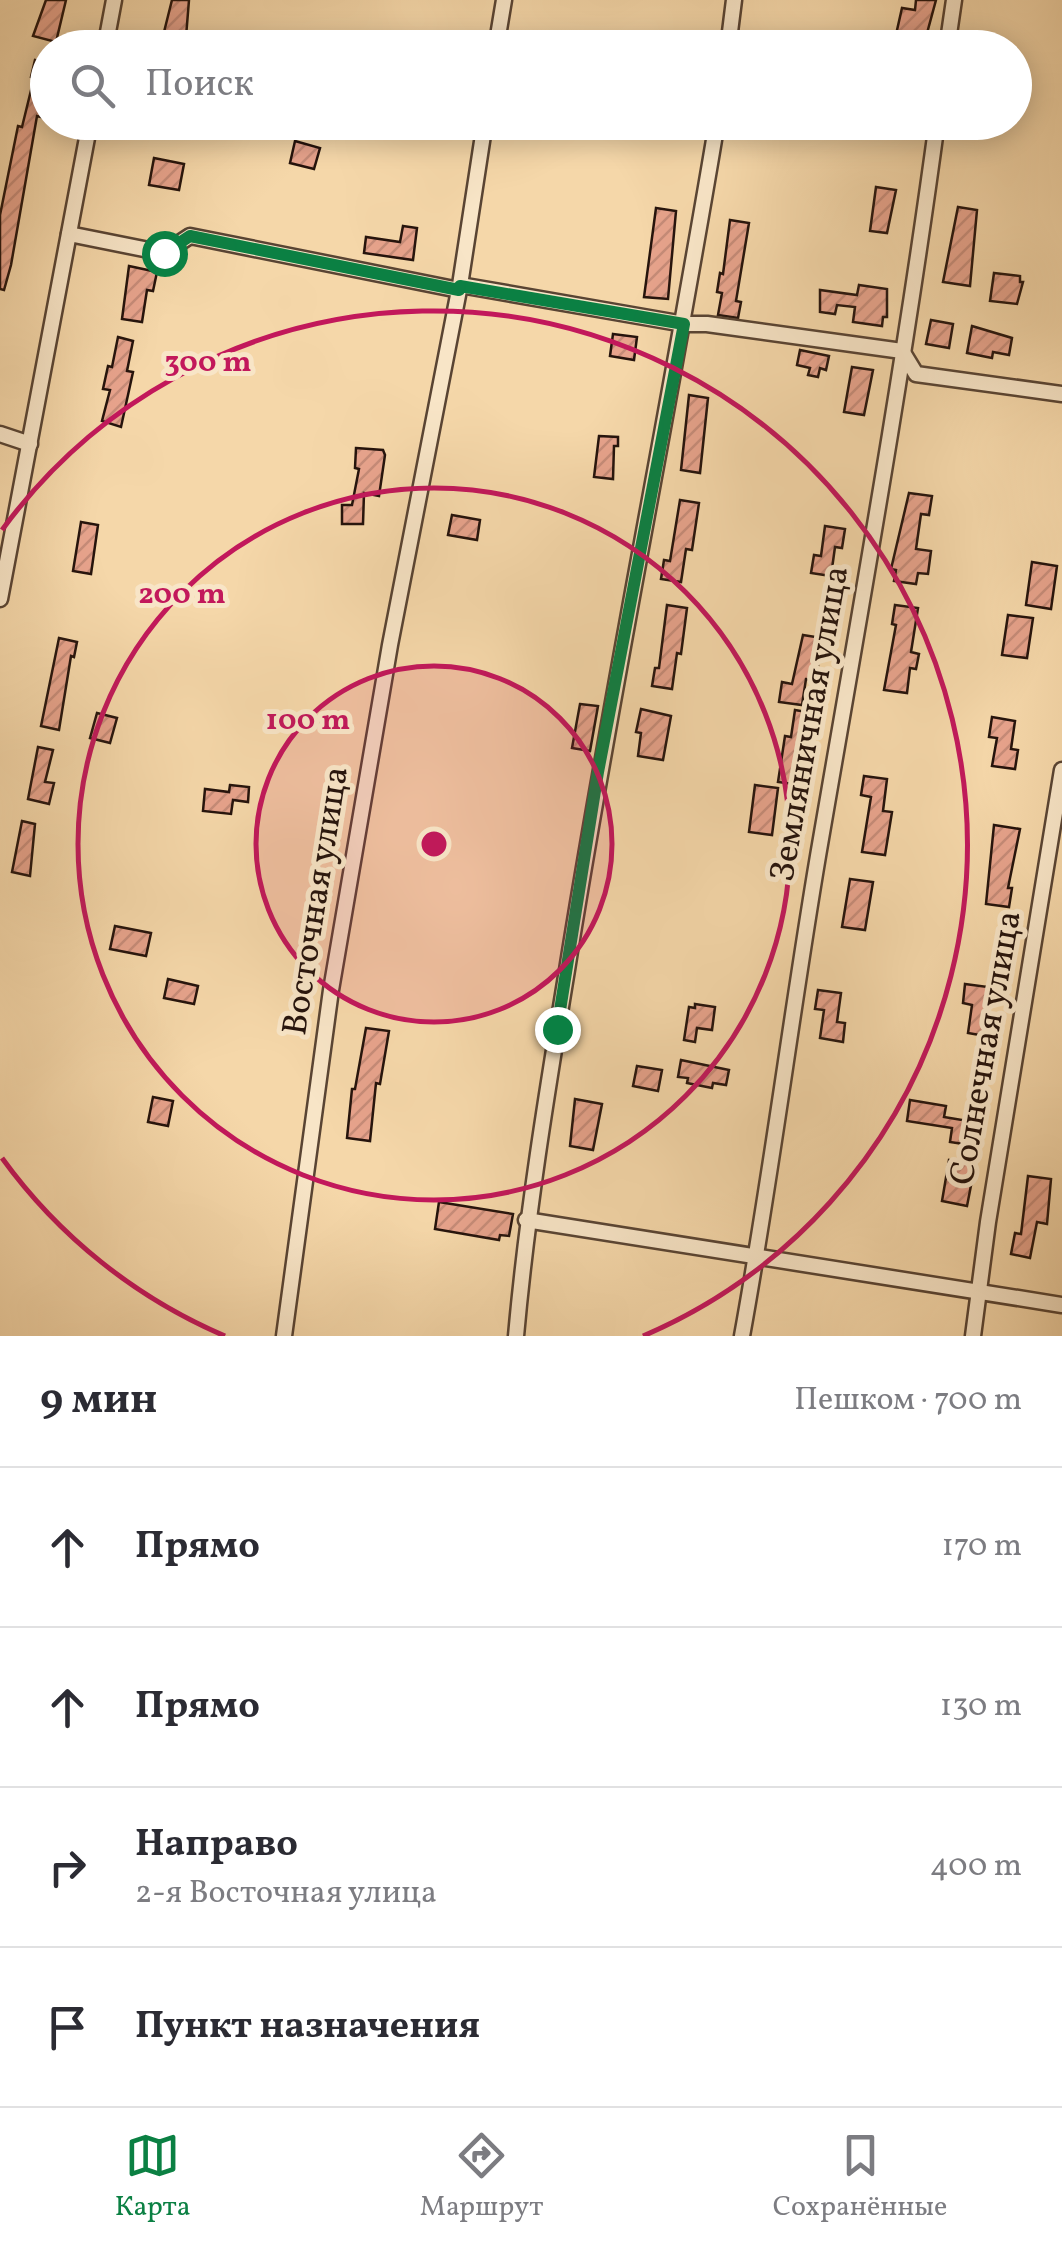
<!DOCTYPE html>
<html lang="ru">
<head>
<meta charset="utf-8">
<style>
	:root { --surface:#fff; --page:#f7f7f7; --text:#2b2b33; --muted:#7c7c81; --line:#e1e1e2; --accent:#0b8043 }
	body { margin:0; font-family:Vollkorn,serif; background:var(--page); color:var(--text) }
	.stop { position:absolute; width:30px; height:30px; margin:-22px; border:8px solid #0b8043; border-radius:50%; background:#fff }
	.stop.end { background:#0b8043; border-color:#fff; box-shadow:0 2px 10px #0008 }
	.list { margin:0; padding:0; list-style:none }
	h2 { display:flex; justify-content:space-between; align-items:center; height:130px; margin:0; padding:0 40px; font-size:42px }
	h2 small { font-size:32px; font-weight:400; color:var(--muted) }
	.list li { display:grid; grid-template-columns:65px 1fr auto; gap:30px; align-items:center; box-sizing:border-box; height:160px; padding:0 40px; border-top:2px solid var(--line) }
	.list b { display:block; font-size:38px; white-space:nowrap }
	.list p { margin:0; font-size:32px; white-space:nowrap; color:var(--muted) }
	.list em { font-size:32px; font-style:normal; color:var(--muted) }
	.icon { flex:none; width:55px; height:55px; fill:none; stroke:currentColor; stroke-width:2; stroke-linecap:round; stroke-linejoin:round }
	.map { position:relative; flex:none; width:1062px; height:1336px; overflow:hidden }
	.search { position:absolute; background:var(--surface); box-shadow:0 5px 25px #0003; left:30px; right:30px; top:30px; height:110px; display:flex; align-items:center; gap:25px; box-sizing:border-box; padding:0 35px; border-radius:55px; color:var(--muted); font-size:38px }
	.sheet { height:770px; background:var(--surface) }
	nav { display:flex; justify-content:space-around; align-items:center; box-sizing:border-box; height:140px; border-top:2px solid var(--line); background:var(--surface); font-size:28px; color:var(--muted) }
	nav a { display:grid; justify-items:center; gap:5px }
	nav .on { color:var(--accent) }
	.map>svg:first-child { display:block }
</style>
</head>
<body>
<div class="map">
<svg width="1062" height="1336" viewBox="0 0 1062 1336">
	<defs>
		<pattern id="building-hatch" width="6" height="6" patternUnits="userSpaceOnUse" patternTransform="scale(2.5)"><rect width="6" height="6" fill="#e7a38c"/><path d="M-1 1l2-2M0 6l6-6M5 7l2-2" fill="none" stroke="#c68b78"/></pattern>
	</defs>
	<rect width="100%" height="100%" fill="#f5d7a9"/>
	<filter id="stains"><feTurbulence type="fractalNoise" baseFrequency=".002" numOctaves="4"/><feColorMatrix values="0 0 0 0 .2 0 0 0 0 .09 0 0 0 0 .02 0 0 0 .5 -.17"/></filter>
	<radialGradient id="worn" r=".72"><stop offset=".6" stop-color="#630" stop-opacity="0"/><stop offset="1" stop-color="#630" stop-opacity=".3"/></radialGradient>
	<g fill="url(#building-hatch)" stroke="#25130c" stroke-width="2.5">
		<polygon points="46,0 66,0 56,42 33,36"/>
		<polygon points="172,0 189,0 186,37 164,32"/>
		<polygon points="916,0 936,0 923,48 893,48 902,8 915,10"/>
		<polygon points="35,60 48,62 48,89 41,117 37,116 11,265 4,290 0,289 0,215 18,126 22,127 34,78 31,77"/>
		<polygon points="295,141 320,148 314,169 290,163"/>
		<polygon points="154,158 184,164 179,190 149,185"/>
		<polygon points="876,187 896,190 887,233 870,231"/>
		<polygon points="958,207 977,210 970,286 943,282"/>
		<polygon points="656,208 676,211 668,299 644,297"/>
		<polygon points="730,220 749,223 736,301 741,302 738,318 718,315 722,293 717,292 720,273 723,274"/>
		<polygon points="403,226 417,228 413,260 364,253 366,237 400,242"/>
		<polygon points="129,266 157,272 153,291 147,290 142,322 122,319"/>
		<polygon points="994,273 1020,276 1020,282 1023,282 1017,304 990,301"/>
		<polygon points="859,285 887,289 887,317 883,317 882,326 853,322 855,307 837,305 835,314 820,312 820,290 857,295"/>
		<polygon points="931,320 953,324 949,348 926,344"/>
		<polygon points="972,326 1012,338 1009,355 993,352 992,358 967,353"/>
		<polygon points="613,334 637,337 634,360 610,356"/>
		<polygon points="118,337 133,341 127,371 133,372 121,427 102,421 110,390 103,389 108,366 112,367"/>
		<polygon points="800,350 829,356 826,370 820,368 818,377 808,375 810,368 797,365"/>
		<polygon points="852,367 873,370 864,415 844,412"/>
		<polygon points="689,395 708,398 700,473 681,470"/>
		<polygon points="599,436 618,437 618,446 614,446 613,479 594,477"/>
		<polygon points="356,448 383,450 385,455 379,496 364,493 363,524 342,524 342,505 352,505 359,469 355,468"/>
		<polygon points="909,493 932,496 929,515 921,514 916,549 931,551 928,574 918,573 916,584 894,581 896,570 891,569"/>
		<polygon points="680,500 699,503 692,550 686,549 681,582 661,579 664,560 670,561"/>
		<polygon points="452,515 480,520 477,540 448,535"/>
		<polygon points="81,522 98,525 91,574 73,571"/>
		<polygon points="825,526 845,529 842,548 835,547 831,576 811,573 814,555 821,556"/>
		<polygon points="1032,562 1057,566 1051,609 1026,605"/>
		<polygon points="667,605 687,608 681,654 677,653 672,689 652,686 655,668 659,668"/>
		<polygon points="895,605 918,608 911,652 919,654 916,669 910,668 907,693 884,690 896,625 892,624"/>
		<polygon points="1008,615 1033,618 1027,658 1002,655"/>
		<polygon points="803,635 822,638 816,680 806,679 802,705 779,702 782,682 792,684"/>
		<polygon points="59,638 77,642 74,657 71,656 59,730 41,726"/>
		<polygon points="580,704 598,706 590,751 572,748"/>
		<polygon points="641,709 671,716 663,760 638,756 641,733 636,732"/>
		<polygon points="795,710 818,714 815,733 809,732 801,785 778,782 785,736 791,737"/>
		<polygon points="97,713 117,718 110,743 90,738"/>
		<polygon points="992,717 1015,721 1011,749 1018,750 1015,769 992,766 997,738 989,737"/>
		<polygon points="38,747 53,750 45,782 54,783 49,804 28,799"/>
		<polygon points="864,776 887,779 883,811 892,812 885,855 862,852 871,797 861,795"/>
		<polygon points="230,785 249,787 248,802 233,800 231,814 203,811 205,789 229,792"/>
		<polygon points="755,785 778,788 772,835 749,832"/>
		<polygon points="22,821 35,824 30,876 12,872"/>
		<polygon points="994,825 1020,829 1008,888 1012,888 1009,907 986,904"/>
		<polygon points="850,879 873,882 865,930 842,927"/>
		<polygon points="115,926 151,933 146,956 110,949"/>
		<polygon points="168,979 198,986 194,1004 164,998"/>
		<polygon points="965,984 988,987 984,1016 994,1017 991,1037 968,1033 972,1005 963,1003"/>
		<polygon points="818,990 841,993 837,1022 845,1023 843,1042 820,1038 824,1010 815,1009"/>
		<polygon points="695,1004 715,1007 712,1030 697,1028 695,1042 684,1040 689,1007 695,1008"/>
		<polygon points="366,1028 389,1031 380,1084 376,1083 370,1141 347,1138 352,1089 355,1089"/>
		<polygon points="681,1060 729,1070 726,1085 713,1083 712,1088 687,1083 688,1078 678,1077"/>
		<polygon points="637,1066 662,1070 658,1091 633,1086"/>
		<polygon points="153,1097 173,1101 168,1126 148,1122"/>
		<polygon points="575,1099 602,1104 593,1150 570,1146"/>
		<polygon points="910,1100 946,1106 944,1117 974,1122 970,1145 950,1142 952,1128 907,1121"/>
		<polygon points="949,1160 975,1165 967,1206 942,1201"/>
		<polygon points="1028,1176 1051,1179 1047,1224 1037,1222 1030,1258 1011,1254 1015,1233 1021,1234"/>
		<polygon points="439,1202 513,1214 509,1236 500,1235 499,1240 435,1229"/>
	</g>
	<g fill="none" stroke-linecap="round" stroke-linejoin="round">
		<defs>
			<g id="street">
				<polyline points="105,48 114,0"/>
				<polyline points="496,48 504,0"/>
				<polyline points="728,48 734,0"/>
				<polyline points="947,48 954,0"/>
				<polyline points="913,122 937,126"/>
				<polyline points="69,234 164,253 190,236 459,290"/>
				<polyline points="460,285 684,324 707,324 902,351 916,374 1062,394"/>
				<polyline points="0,434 30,444"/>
				<polyline points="0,599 90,122"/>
				<polyline points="526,1220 1062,1305"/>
				<polyline points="284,1336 331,990 390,645 460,285 485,122"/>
				<path d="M516,1336C527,1213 547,1092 567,970C612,687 670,406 717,122"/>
				<path d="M742,1336C771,1177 791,1016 818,856C860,612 904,368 937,122"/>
				<polyline points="973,1336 988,1222 1062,770"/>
			</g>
		</defs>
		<use href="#street" stroke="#594433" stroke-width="19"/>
		<use href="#street" stroke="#f8e5c7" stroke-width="14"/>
	</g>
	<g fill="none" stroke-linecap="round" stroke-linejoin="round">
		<polyline stroke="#0b8043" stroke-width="12" points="164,253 190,236 459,290 460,286 684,324 598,772 557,1029"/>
	</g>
	<circle cx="434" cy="844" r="178" fill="#c2185b" fill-opacity=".12"/>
	<g fill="none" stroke="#c2185b" stroke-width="5">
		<circle cx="434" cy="844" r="178"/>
		<circle cx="434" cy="844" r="356"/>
		<path d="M225 1336A534 534 0 0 1 2 1158M2 530A534 534 0 1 1 643 1336"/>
	</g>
	<g text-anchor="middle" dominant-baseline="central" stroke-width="10" stroke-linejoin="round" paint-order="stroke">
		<g font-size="35" fill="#25130c" stroke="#f8e5c7">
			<text transform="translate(811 724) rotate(-80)">Земляничная улица</text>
			<text transform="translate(317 901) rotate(-81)">Восточная улица</text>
			<text transform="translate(987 1048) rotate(-80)">Солнечная улица</text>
		</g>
	</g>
	<circle cx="434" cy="844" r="15" fill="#c2185b" stroke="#f8e5c7" stroke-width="5"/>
	<g font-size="30" text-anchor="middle" font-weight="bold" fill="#c2185b" stroke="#f8e5c7" stroke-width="10" stroke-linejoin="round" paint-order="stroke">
		<text x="208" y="371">300 m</text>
		<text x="182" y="603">200 m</text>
		<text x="308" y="729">100 m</text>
	</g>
	<rect width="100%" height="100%" filter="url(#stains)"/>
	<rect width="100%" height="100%" fill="url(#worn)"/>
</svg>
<div class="stop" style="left:164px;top:253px"></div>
<div class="stop end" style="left:557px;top:1029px"></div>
<div class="search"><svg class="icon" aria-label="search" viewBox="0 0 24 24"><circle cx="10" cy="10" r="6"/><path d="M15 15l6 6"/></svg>Поиск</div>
</div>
<section class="sheet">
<h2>9 мин<small>Пешком · 700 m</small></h2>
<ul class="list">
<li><svg class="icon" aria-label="ahead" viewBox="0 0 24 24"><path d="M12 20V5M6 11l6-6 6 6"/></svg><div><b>Прямо</b></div><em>170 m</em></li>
<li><svg class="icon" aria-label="ahead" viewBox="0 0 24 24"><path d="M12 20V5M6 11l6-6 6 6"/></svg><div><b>Прямо</b></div><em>130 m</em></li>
<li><svg class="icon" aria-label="right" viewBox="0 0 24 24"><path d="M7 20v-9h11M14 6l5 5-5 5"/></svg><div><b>Направо</b><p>2-я Восточная улица</p></div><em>400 m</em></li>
<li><svg class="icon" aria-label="arrive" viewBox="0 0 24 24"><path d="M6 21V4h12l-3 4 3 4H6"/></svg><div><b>Пункт назначения</b></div></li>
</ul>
</section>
<nav>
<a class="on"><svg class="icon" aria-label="map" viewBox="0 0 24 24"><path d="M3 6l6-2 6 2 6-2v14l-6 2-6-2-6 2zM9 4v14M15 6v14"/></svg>Карта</a>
<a><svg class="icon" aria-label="directions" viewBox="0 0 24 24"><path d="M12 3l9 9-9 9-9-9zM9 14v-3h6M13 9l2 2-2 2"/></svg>Маршрут</a>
<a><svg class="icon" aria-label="saved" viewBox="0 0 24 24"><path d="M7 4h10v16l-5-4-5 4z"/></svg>Сохранённые</a>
</nav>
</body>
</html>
